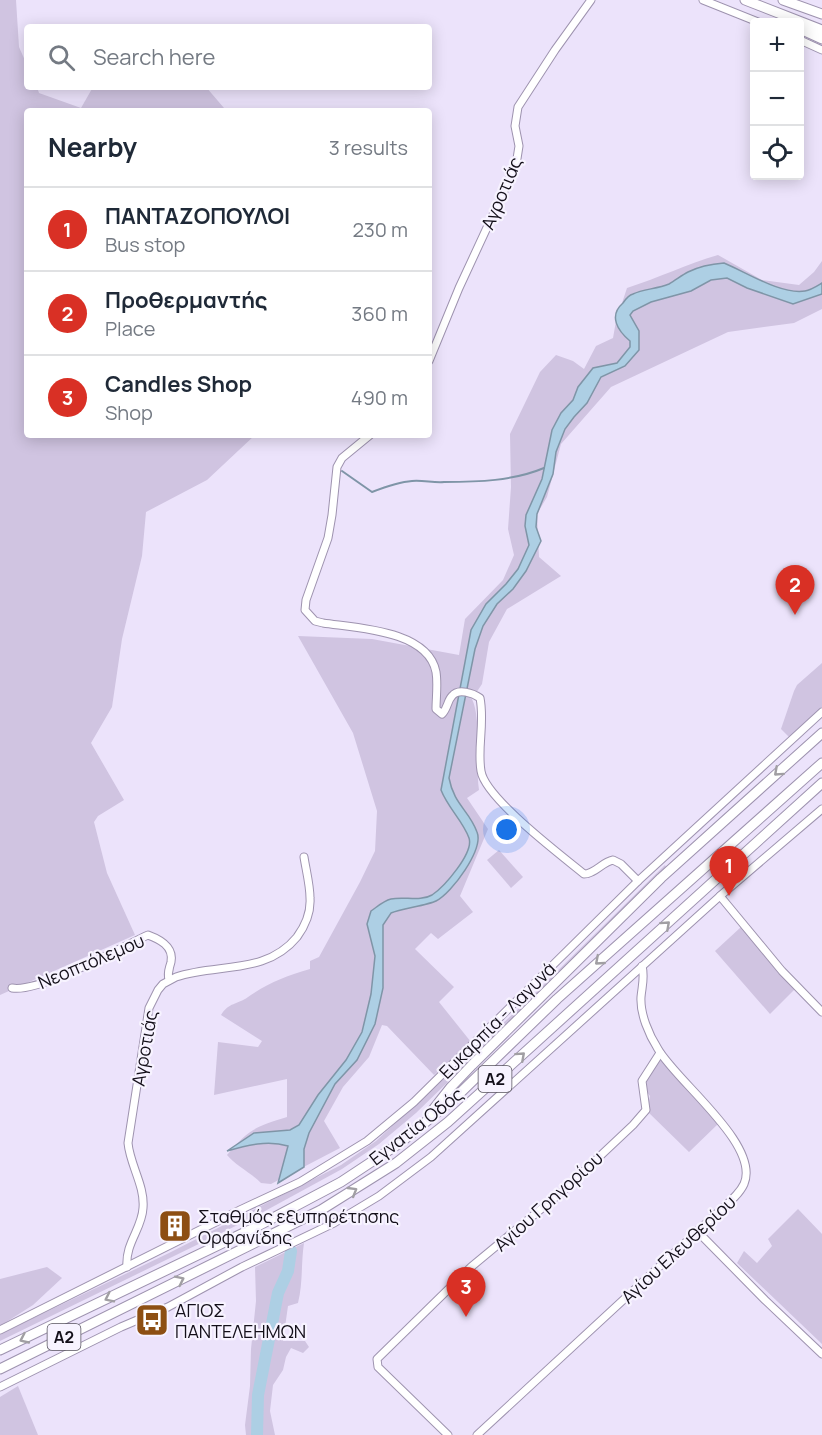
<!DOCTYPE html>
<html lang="en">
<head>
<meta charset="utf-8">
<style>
	:root { --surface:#fff; --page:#f2f2f3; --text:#1f2937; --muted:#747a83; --line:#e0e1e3; --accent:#d93025 }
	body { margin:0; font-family:Manrope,sans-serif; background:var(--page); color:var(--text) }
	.controls { position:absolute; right:18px; top:18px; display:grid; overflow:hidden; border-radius:6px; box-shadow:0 3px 15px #0003 }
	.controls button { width:54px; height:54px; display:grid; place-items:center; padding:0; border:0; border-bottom:2px solid var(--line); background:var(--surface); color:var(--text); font:30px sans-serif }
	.you { position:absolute; left:507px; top:830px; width:21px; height:21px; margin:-15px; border:4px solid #fff; border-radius:50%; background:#1a73e8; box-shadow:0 0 0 9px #1a73e833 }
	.badge { display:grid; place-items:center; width:39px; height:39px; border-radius:50%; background:var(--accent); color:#fff; font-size:20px; font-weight:700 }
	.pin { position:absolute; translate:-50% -50px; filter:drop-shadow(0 2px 3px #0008) }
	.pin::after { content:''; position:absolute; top:32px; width:21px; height:18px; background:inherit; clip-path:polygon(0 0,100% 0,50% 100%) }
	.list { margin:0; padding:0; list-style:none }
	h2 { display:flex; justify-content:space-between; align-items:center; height:78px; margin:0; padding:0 24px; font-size:26px }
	h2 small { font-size:20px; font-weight:400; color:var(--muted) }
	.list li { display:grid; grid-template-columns:39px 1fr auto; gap:18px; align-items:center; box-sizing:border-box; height:84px; padding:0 24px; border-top:2px solid var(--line) }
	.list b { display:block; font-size:22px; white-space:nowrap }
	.list p { margin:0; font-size:20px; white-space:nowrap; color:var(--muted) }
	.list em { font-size:20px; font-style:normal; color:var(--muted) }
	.icon { flex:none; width:33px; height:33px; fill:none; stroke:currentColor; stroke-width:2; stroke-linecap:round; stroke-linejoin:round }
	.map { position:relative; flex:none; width:822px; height:1435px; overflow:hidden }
	.search { position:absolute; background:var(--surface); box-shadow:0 3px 15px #0003; left:24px; top:24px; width:408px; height:66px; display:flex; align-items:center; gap:15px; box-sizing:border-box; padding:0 21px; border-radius:6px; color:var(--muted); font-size:22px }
	.panel { position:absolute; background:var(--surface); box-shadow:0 3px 15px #0003; left:24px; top:108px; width:408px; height:330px; border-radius:6px }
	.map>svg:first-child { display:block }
</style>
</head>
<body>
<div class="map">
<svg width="822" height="1435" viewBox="0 0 822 1435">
	<rect width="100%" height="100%" fill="#ece3fb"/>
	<g fill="#d0c4e1">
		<polygon points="0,0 16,0 19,47 27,65 27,87 37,87 39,93 81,108 93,87 206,87 224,108 222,111 27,111 27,435 255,435 207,480 146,512 142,556 122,639 112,707 91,743 124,800 98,816 94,822 107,873 135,935 0,995"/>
		<path d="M718,255L762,280L799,285L814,272L822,261V309L794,323L728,332L611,387L561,444L547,497L537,514L539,557L561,576L507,609L489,642L482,684L472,699C482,721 475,763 479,790L467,798L488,829L460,896L473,912L438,939L431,933L415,949L454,987L439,1002L471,1042L434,1075L387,1026L382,1025L369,1057L343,1087L324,1121L340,1148L271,1184L261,1183C250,1172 235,1165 227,1155C249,1129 255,1127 287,1117V1079L214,1095L218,1042L258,1047L262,1041L221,1015C229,1002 237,1005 248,997C270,982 284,977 310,969V961L319,957L360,882L375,851L377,811L353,733L298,636L372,639L459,655L465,619L503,580L514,555L508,529L511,487L510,434L540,372L556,355L573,361L584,369L596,346L613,338L616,321L627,288C658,278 687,264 718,255Z"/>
		<polygon points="822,663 822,707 789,737 781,729 794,691 797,685"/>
		<polygon points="499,850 523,877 511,888 487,860"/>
		<polygon points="665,865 667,869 416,1113 379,1144 342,1169 254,1217 0,1341 0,1334 169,1253 341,1165 376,1141 529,999"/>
		<polygon points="741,927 795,989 770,1014 715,951"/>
		<polygon points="662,1059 718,1124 689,1152 647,1111 650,1096 642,1085 649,1070"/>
		<polygon points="798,1209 822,1234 822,1344 737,1263 744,1251 757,1263 772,1246 768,1239"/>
		<path d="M304,1243C301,1263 303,1283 298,1303L288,1306L283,1341H305L309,1347L303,1353L291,1348L286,1357L283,1370L273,1385L270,1411L275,1435H246L245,1425L250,1386L251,1349L256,1301L255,1267Z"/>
		<polygon points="47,1267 62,1278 33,1305 0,1326 0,1279"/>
		<polygon points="18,1386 38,1435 0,1435 0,1397"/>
	</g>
	<path fill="#adcfe4" stroke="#7f95a7" stroke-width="1.5" d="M724,263C746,272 781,295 805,291C811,290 817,286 822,283V294L793,304L747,288L727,278L711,280L691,291L651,302L633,311L630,315L639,331V350L625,366L601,377L587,403L574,417L565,429L556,452L553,474L537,514L536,527L541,541L526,571L513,589L497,604L483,626L475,649L449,778C454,805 469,810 477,832C484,849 452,893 436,901C428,905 401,909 391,913L383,925V988L375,1024L357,1060L335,1084L309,1133L304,1149V1167L278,1183L288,1146C268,1140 247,1145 227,1151L254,1133L290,1130L299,1125L318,1095L346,1060L362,1032L371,994L375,956L367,924L371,911C377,907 383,901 391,899C404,896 420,902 432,895C444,887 474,853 469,838C463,821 448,808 441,790L471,630L486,604L506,584L518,569L529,545L525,526L526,515L542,479L552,430L561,413L573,400L578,387L593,368L617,363L630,347V341C618,331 608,316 623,303C625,300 629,295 633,294C643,289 657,289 669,284C676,280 682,275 688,272C700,266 711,264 724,263Z"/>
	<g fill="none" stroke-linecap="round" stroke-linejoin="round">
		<path stroke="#7f95a7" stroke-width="2" d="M342,471L372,492C385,487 398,482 412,481C423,480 434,483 444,482C478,482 513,481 544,468"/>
		<polyline stroke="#adcfe4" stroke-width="12" points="257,1435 258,1395 278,1293 288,1271 291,1251"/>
		<defs>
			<g id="minor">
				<polyline points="703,0 758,22"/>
				<polyline points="800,40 822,50"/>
				<polyline points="429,361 459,288 516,165 519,146 515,126 518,107 555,50 591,0"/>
				<path d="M370,435L342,458L337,467L332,515L328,538L306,600L305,610L315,621L323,623C356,628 428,630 436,672C438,684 436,698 436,709L442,714C448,708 447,701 452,696C458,688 473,693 480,698C485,723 477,747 481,771C485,798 561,855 584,874C595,874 602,862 613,860L621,864L638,881"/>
				<polyline points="720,896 782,971 822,1012"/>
				<path d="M12,988C39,993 120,948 148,935C159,939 174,946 171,962C169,970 167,972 169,980"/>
				<polyline points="697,1231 765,1300 822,1354"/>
				<path d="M127,1267C125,1243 142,1229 143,1208C145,1186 130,1165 128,1143L149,1008L158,990L163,984L176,977C218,963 266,975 297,937C305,926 311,913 310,898C310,885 306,870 304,857"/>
				<polyline points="0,1330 242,1209 300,1182 367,1141 414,1102 638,881 822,712"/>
				<polyline points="0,1387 121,1327 168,1307 242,1267 334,1223 379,1196 431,1157 720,896 822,809"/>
				<polyline points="448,1435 378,1367 377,1359 471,1267 564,1190 633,1125 646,1110 642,1081 660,1053"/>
				<path d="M477,1435L713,1217C723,1207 738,1197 744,1184C761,1145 676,1081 658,1049C649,1035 640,1014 641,997C642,986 645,977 642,966"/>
			</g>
			<g id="highway">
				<polyline points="745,0 822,30"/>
				<polyline points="783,0 822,14"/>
				<polyline points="800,29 822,39"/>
				<polyline points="432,1111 451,1087 472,1065 661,878 822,733"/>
				<polyline points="0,1350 256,1227 341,1182 400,1143 456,1097 557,999 822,763"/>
				<polyline points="0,1369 321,1210 396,1163 448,1122 822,783"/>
			</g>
		</defs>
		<use href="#minor" stroke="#9e93af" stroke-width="9"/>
		<use href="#highway" stroke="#9e93af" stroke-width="11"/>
		<use href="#minor" stroke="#fff" stroke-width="7"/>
		<use href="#highway" stroke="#fff" stroke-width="9"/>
	</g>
	<defs><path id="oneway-chevron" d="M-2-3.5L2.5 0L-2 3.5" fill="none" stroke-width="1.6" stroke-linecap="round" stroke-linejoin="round" transform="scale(1.5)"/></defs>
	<g stroke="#a19fa3">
		<use href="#oneway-chevron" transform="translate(778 772) rotate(138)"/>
		<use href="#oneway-chevron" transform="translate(666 925) rotate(-42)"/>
		<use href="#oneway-chevron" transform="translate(599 961) rotate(139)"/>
		<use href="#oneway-chevron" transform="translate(521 1056) rotate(-42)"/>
		<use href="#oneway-chevron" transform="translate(353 1191) rotate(-31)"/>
		<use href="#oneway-chevron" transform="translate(180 1280) rotate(-26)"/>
		<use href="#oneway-chevron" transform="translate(109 1298) rotate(154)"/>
		<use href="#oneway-chevron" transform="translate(24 1339) rotate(155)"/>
	</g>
	<defs>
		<symbol id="building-square" viewBox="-11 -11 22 22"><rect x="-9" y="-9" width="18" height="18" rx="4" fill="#8d4f13" stroke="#f7f3ff"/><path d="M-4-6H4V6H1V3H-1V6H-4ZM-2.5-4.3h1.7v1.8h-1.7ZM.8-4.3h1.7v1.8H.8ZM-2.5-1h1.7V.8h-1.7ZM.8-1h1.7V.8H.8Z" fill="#fff"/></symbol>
		<symbol id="bus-square" viewBox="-11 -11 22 22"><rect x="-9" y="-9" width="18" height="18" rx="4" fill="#8d4f13" stroke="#f7f3ff"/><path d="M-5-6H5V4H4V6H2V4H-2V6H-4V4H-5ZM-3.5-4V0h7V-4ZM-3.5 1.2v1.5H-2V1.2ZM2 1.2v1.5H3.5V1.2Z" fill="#fff"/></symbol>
	</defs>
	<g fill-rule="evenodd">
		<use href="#building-square" x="156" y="1207" width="38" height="38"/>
		<use href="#bus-square" x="133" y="1301" width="38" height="38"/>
	</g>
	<g text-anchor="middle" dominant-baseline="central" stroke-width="4.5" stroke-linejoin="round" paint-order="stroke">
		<g fill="#f7f3ff" stroke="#57535e" stroke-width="1.5">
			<rect x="478.5" y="1066" width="33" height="26" rx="4.5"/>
			<rect x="47.5" y="1324" width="33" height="26" rx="4.5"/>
		</g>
		<g font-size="16" font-weight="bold" fill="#130f19">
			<text x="495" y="1079">Α2</text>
			<text x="64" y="1337">Α2</text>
		</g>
		<g font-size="18" fill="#130f19" stroke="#f7f3ff">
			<text transform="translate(501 193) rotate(-67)">Αγροτιάς</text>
			<text transform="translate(91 961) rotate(-23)">Νεοπτόλεμου</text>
			<text transform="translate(497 1020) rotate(-45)">Ευκαρπία - Λαγυνά</text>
			<text transform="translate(144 1048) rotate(-80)">Αγροτιάς</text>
			<text transform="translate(416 1126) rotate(-38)">Εγνατία Οδός</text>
			<text transform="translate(548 1201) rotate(-42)">Αγίου Γρηγορίου</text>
			<text transform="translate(678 1249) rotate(-43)">Αγίου Ελευθερίου</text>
		</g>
		<g font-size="18" fill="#130f19" stroke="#f7f3ff" text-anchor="start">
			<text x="198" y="1216">Σταθμός εξυπηρέτησης<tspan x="198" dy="21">Ορφανίδης</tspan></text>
			<text x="175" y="1310">ΑΓΙΟΣ<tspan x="175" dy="21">ΠΑΝΤΕΛΕΗΜΩΝ</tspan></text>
		</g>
	</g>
</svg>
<div class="controls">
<button>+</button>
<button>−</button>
<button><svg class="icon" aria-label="locate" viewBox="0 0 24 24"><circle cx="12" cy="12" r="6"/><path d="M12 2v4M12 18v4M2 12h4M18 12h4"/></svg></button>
</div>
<div class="you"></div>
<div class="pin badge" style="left:729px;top:896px">1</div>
<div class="pin badge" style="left:795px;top:615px">2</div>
<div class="pin badge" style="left:466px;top:1317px">3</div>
<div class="search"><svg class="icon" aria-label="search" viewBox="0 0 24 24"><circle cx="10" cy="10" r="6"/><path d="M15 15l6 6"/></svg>Search here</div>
<section class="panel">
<h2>Nearby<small>3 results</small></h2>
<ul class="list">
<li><span class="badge">1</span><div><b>ΠΑΝΤΑΖΟΠΟΥΛΟΙ</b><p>Bus stop</p></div><em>230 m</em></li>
<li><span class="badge">2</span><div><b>Προθερμαντής</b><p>Place</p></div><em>360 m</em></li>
<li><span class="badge">3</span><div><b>Candles Shop</b><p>Shop</p></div><em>490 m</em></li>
</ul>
</section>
</div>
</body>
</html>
